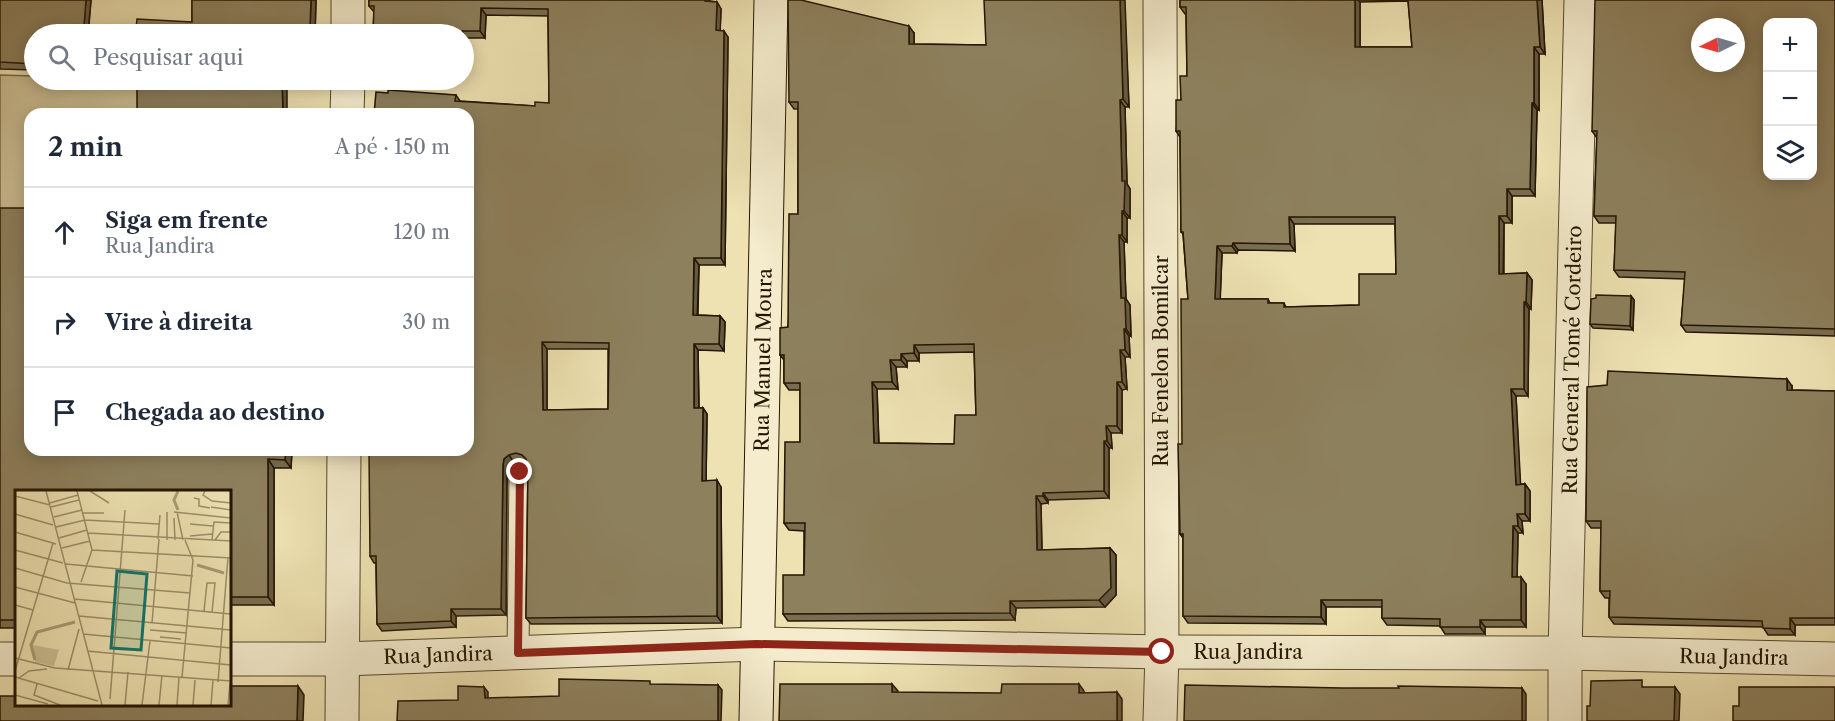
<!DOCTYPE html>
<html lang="pt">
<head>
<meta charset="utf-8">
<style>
	:root { --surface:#fff; --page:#f6f6f7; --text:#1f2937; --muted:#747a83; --line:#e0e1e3 }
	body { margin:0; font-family:"Libre Caslon Text",serif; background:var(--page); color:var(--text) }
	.controls { position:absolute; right:18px; top:18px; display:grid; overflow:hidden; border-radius:12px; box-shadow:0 3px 15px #0003 }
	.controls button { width:54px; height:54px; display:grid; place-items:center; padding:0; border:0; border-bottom:2px solid var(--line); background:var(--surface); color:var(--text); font:30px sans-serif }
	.compass { position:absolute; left:1691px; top:18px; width:54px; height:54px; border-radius:50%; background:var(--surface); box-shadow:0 3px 15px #0003; rotate:265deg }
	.stop { position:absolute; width:18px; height:18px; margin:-14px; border:4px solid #8f2418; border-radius:50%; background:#fff }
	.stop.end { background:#8f2418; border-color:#fff; box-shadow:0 2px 6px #0008 }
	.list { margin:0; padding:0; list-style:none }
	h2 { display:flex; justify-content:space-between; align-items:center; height:78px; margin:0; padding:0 24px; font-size:26px }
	h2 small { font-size:20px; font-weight:400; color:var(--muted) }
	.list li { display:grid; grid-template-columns:39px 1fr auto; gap:18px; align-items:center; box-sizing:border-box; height:90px; padding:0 24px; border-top:2px solid var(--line) }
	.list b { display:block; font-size:22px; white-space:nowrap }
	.list p { margin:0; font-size:20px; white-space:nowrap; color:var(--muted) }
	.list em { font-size:20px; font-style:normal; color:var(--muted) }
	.icon { flex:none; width:33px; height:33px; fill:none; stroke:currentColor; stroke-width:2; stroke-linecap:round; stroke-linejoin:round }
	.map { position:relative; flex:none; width:1835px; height:721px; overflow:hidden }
	.search { position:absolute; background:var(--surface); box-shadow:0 3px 15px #0003; left:24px; top:24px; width:450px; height:66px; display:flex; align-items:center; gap:15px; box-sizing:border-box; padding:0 21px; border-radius:33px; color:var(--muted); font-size:22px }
	.panel { position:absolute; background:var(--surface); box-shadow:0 3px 15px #0003; left:24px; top:108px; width:450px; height:348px; border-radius:18px }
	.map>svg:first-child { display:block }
</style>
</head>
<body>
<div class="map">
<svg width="1835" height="721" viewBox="0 0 1835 721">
	<rect width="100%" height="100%" fill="#eee2b2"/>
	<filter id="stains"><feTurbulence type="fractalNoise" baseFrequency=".00333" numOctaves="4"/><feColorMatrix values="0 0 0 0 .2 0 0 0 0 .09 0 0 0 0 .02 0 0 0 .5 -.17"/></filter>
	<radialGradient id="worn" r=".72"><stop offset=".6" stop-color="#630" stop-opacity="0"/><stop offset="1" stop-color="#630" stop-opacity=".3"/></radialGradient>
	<polygon fill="#ccbf94" stroke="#786a4a" stroke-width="1.5" points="0,75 34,76 34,80 140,80 139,114 30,114 30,210 0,210"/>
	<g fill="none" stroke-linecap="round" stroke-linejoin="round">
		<defs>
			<polyline id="lane" points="518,653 520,472"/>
			<g id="street">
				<polyline points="1160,0 1162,652 1160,721"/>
				<polyline points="348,34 348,0"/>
				<polyline points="347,114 348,80"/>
				<polyline points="0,659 16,659"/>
				<polyline points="230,659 343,659 757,644 1162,652 1565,653 1835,659"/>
				<polyline points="342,721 344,450"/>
				<polyline points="1565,721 1565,653 1581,0"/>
			</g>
			<polyline id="secondary" points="756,721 771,0"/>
		</defs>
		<use href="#lane" stroke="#56482c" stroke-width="23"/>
		<use href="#street" stroke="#56482c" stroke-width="35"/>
		<use href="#secondary" stroke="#241500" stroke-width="35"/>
		<use href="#lane" stroke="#f4eccd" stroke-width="21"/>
		<use href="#street" stroke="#f4eccd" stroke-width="33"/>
		<use href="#secondary" stroke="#f4eccd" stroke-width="33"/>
	</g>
	<g fill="#796e50" stroke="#241500" stroke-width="1.5" fill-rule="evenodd">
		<polygon points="0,0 91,0 89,26 136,28 192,22 192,0 316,0 315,34 34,34 34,70 0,69"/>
		<path d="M369,0H710V1L717,2L721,9L720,31L728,37L725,265H699L698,315L720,316L725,322L724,351L698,350L699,408H703L707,414L706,481L721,487L722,623L531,624L526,618L528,466L527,461L521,459L513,461L509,466L507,472L506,615L456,616V627L382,631L377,624L376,563H374L370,556L468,450L388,93L456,95L460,101L535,106L549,103L548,16L486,15L485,38H466L464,61V34H373L374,12L369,6ZM547,349H608V409L547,410Z"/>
		<path d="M1180,0H1542L1545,54H1539V110H1537L1535,196H1512V223H1504V274L1527,273L1532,280L1531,309H1529L1528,396H1516L1520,484H1525L1530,491V521H1522L1523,533H1518L1517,577L1526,584V627H1485V634H1445L1440,626L1387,625L1382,618V607H1326V624L1188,623L1183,616V538L1180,534L1188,299L1183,234L1181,232L1180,137L1176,131L1181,100L1187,76L1186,14H1185L1180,7ZM1408,1L1412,47H1360V2ZM1294,224H1395L1396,274L1359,305L1286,307L1284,303H1270L1268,299H1220L1222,253H1237L1238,250L1295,251Z"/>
		<polygon points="1835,0 1835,336 1686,332 1681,325 1685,279 1619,277 1614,270 1616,223 1599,223 1594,216 1597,138 1592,131"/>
		<path d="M1125,21L1129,107H1125L1127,184L1130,189V218H1127V242H1124L1125,274L1126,299L1130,305L1131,336H1129L1130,357H1125L1127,389L1122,390V433H1111L1112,448H1109V498L1048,500V503L1041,504L1042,550L1110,548L1116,555V595L1105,607L1016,608L1015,620L788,621L783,614L804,575V531L789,530L784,523L800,442V390H789L784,383V360L780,355L788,327L798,214V109H794L789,102L914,33V44L986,45ZM974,352L976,415L954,444L879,443L877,389H898L896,367H907V361H919V353Z"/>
		<polygon points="0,208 30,450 292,450 291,468 274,468 274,605 230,605 230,492 16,492 16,628 0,628"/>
		<polygon points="1631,296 1634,300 1633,330 1593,328 1590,324"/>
		<polygon points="1792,386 1792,390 1835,391 1835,625 1795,625 1795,635 1768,635 1763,627 1614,624 1609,617 1609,598 1605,598 1600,591 1601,528 1591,528 1586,521"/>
	</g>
	<g fill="#635a41" stroke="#241500" stroke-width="1.5">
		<polygon points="86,0 91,0 88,32 84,26"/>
		<polygon points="311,0 316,0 315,34 310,28"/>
		<polygon points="1120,0 1125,0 1129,107 1123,99"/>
		<polygon points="1355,0 1358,0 1360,2 1360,54 1355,47"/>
		<polygon points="1537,0 1542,0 1545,54 1540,47"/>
		<polygon points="717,2 721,9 720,37 716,30"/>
		<polygon points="481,8 486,15 485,38 480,31"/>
		<polygon points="909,26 914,33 914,51 909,44"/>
		<polygon points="282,27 287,34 282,34"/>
		<polygon points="462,31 466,38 464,61 464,34 462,34"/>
		<polygon points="724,31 728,37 725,265 721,258"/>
		<polygon points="1534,47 1539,54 1539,110 1534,103"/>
		<polygon points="282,80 287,80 287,114 283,114"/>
		<polygon points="1120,100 1125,107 1127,184 1130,189 1130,218 1124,211 1122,181"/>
		<polygon points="1532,103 1537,110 1535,196 1530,189"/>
		<polygon points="1507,189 1512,196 1512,223 1507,216"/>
		<polygon points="1122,211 1127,218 1127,242 1122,235"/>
		<polygon points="1499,216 1504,223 1503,281 1499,274"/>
		<polygon points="1289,217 1294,224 1295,251 1290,244"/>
		<polygon points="1119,235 1124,242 1126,299 1130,305 1131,336 1126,329 1121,298"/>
		<polygon points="1233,243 1238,250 1237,253 1232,246"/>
		<polygon points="1217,246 1222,253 1220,306 1215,299"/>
		<polygon points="694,258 699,265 697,322 693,315"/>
		<polygon points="1527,273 1532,280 1531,309 1526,302"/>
		<polygon points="1631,296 1634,300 1633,330 1630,326"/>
		<polygon points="1524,302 1529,309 1528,396 1524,389"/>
		<polygon points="720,316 725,322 724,351 719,344"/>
		<polygon points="1124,329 1129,336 1130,357 1125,350"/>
		<polygon points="542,342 547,349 547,417 543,410"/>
		<polygon points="694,344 698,350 699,414 694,408"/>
		<polygon points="914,345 919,353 919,361 914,353"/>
		<polygon points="1120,350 1125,357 1127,389 1122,382"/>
		<polygon points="901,354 907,361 907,367 901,360"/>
		<polygon points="890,360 896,367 898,389 892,382"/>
		<polygon points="1787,379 1792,386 1792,397 1787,390"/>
		<polygon points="872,382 877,389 879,451 874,443"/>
		<polygon points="1117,382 1122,390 1122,433 1117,426"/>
		<polygon points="1511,389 1516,396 1521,492 1516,485"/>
		<polygon points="703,408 707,414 706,487 702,481"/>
		<polygon points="1106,426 1111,433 1112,448 1107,441"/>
		<polygon points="1104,441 1109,448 1109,498 1104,491"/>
		<polygon points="286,450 292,450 291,468 285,460"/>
		<polygon points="509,455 513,461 509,466 507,472 506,615 501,609 503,465 504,459"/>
		<polygon points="268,459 274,468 274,605 268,597"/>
		<polygon points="717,480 721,487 722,623 717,616"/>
		<polygon points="1525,484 1530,491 1530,521 1525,514"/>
		<polygon points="1043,493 1048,500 1048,503 1043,496"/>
		<polygon points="1036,496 1041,504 1042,557 1037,550"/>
		<polygon points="1517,514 1522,521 1523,533 1518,526"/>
		<polygon points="1513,526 1518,533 1517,584 1512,577"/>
		<polygon points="1110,548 1116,555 1116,595 1105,607 1099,600"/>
		<polygon points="1521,577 1526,584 1526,627 1521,620"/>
		<polygon points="1321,600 1326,607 1326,624 1321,617"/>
		<polygon points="1010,601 1016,608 1015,620 1010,613"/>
		<polygon points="451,609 456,616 456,627 451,621"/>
		<polygon points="1790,618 1795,625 1795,635 1790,629"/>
		<polygon points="1480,620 1485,627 1485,634 1480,627"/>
		<polygon points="892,684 898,691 897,699 892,692"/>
		<polygon points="1079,684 1084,691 1084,701 1079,693"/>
		<polygon points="718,685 722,690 721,721 718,721"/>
		<polygon points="298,686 304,695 303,721 297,721"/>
		<polygon points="484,687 488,692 488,703 485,698"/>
		<polygon points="1675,687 1680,694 1679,721 1674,721"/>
		<polygon points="1522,688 1526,694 1526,721 1522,721"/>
		<polygon points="1117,692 1122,699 1122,721 1117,721"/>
	</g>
	<g fill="#8d805d" stroke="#241500" stroke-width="1.5" fill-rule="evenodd">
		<polygon points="0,0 86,0 84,26 136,28 137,19 192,22 192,0 311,0 310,28 282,27 282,34 34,34 34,64 0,62"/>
		<path d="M369,0H705V1L717,2L716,30L724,31L721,258H694L693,315L720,316L719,344H694V408H703L702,481L717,480V616L526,618L528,466L526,459L522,455L516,453L509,455L504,459L503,465L501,609H451V621L377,624L376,556H370L369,450H468V114H374L376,92L388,93V90L456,95L455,101L535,106V102L549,103L548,9L481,8L480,31H462V34H373L374,6H369ZM542,342L609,343L608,409L543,410Z"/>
		<path d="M788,0H801L909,26V44L986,45L984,0H1120L1123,99L1120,100L1122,181H1125L1124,211H1122V235H1119L1120,267L1121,298H1125L1126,329H1124L1125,350H1120L1122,382H1117V426H1106L1107,441H1104V491L1043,493V496H1036L1037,550L1110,548L1111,588L1099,600L1010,601V613L783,614V575H804L805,523H784L785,442H800V383H784V355H780V328L788,327L789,214H798V102H789ZM974,344L976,415H955L954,444L874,443L872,382H892L890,360H901V354L914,353V345Z"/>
		<path d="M1180,0H1355V47H1412L1408,0H1537L1540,47H1534V103H1532L1530,189H1507V216H1499V274L1527,273L1526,302H1524V389H1511L1516,485L1525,484V514H1517L1518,526H1513L1512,577H1521V620H1480V627H1440V619L1382,618V600H1321V617L1183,616V534H1180L1178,444H1182L1181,299H1188L1183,232H1181L1180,131H1176V100H1181L1180,76H1187L1186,7H1180ZM1289,217H1395L1396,274H1359V305L1284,307V303H1268V299H1215L1217,246H1232L1233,243L1290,244Z"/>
		<path d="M1595,0H1835V329L1681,325L1685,272L1614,270L1616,216H1594L1597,131H1592ZM1767,22H1812V176H1767ZM1700,27H1736V63H1700Z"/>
		<polygon points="137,80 282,80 283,114 137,114"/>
		<polygon points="0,208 30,208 30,450 286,450 285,460 268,459 268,597 230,597 230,492 16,492 16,620 0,620"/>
		<polygon points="1596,295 1631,296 1630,326 1590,324 1591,299 1596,298"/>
		<polygon points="1608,371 1787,379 1787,390 1835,391 1835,618 1790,618 1790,629 1763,628 1762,621 1609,617 1610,591 1600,591 1601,521 1586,521 1587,387 1607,385"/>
		<polygon points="559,679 650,681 650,684 718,685 718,721 397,721 398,701 458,700 458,686 484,687 485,698 559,696"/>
		<polygon points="1642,680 1642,687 1675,687 1674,721 1587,721 1587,706 1590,706 1591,681"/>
		<polygon points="780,684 892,684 892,692 1001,693 1002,684 1079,684 1079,693 1117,692 1117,721 779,721"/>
		<polygon points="1185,685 1342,688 1399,688 1398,686 1522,688 1522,721 1184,721"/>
		<polygon points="230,686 298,686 297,721 0,721 0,696 16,696 16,705 230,705"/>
		<polygon points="1739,687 1835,687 1835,721 1733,721 1733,706 1739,706"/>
	</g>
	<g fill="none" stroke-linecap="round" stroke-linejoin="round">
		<polyline stroke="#8f2418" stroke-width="8" points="520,472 518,653 757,644 1162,652"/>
	</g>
	<g text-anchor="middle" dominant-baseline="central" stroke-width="4.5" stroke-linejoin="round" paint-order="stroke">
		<g font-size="20" fill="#241500" stroke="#f4eccd">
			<text transform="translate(763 360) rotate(-89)">Rua Manuel Moura</text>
			<text transform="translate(1572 360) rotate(-89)">Rua General Tomé Cordeiro</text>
			<text transform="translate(1161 361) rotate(-90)">Rua Fenelon Bomilcar</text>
			<text x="1248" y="652">Rua Jandira</text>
			<text transform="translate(438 655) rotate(-2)">Rua Jandira</text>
			<text transform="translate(1734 657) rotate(1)">Rua Jandira</text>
		</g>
	</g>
	<g transform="translate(15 490)">
		<rect width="216" height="216" fill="#eee2b2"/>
		<path d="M18,155L44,160L39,176L20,172Z" fill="#ccbf94"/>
		<path fill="none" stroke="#a99c75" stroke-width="3" d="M163,1L159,10L163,20M182,75L209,83M20,170L16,155L22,142L60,132"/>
		<path fill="none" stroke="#9d906b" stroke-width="1.5" d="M31,1L87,215M62,1L77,60L66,92M75,1L94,13M190,1L188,5L197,11L216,13M0,6L35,15M179,8L184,9V16L195,18M35,13L63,5M36,17L64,10M196,17L216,20M159,22L216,28M162,22L168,50M68,23H89M0,24L38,35M39,27L67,20M159,28L160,50M175,34L198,36M41,37L70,30L144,34M0,42L41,54M73,43L216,51M175,46L197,44M44,48L72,40M143,49L145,25M152,50V22M197,50L199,32L216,33M200,50L206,42H216M47,58L75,51M0,60L48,73M77,60L216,68M51,74L178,86M0,78L52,93L175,103M0,97L60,113M59,109L216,124M0,115L18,120M189,121L192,93H200L197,122M64,126L216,140M137,133L144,49M135,140L172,143M68,144L216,158M145,147L166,149M72,161L216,175M0,168L40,178L216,191M53,180L64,139M0,181L38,53M0,187L83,211M167,187L178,70L170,50M4,188L14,181L32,179M203,192L213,67M22,194L19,205L45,215M0,205L33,214M95,209L110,20M110,215L113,182M127,215L135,151M144,215L147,185M162,215L164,187M178,215L180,190M196,215L198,190M213,215L215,193"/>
		<path fill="#0f766e" fill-opacity="0.15" stroke="#0f766e" stroke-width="3" d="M102,81L132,84L126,160L96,158Z"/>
		<rect width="216" height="216" fill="none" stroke="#241500" stroke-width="3"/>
	</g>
	<rect width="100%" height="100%" filter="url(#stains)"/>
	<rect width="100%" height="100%" fill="url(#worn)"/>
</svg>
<div class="controls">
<button>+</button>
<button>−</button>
<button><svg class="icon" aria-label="layers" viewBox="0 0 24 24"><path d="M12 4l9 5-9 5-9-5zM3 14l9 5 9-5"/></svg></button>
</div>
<svg class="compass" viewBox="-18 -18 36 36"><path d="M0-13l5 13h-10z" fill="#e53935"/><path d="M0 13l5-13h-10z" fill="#747a83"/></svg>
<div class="stop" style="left:1162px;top:652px"></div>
<div class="stop end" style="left:520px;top:472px"></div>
<div class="search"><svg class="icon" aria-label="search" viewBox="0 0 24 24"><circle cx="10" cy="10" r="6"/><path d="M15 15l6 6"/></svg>Pesquisar aqui</div>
<section class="panel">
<h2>2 min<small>A pé · 150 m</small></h2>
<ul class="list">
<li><svg class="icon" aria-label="ahead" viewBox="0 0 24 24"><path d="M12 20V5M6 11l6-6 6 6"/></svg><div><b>Siga em frente</b><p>Rua Jandira</p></div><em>120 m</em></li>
<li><svg class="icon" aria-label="right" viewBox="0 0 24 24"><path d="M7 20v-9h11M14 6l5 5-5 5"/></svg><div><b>Vire à direita</b></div><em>30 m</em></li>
<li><svg class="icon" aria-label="arrive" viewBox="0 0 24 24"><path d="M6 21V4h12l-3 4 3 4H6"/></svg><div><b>Chegada ao destino</b></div></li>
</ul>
</section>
</div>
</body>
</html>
